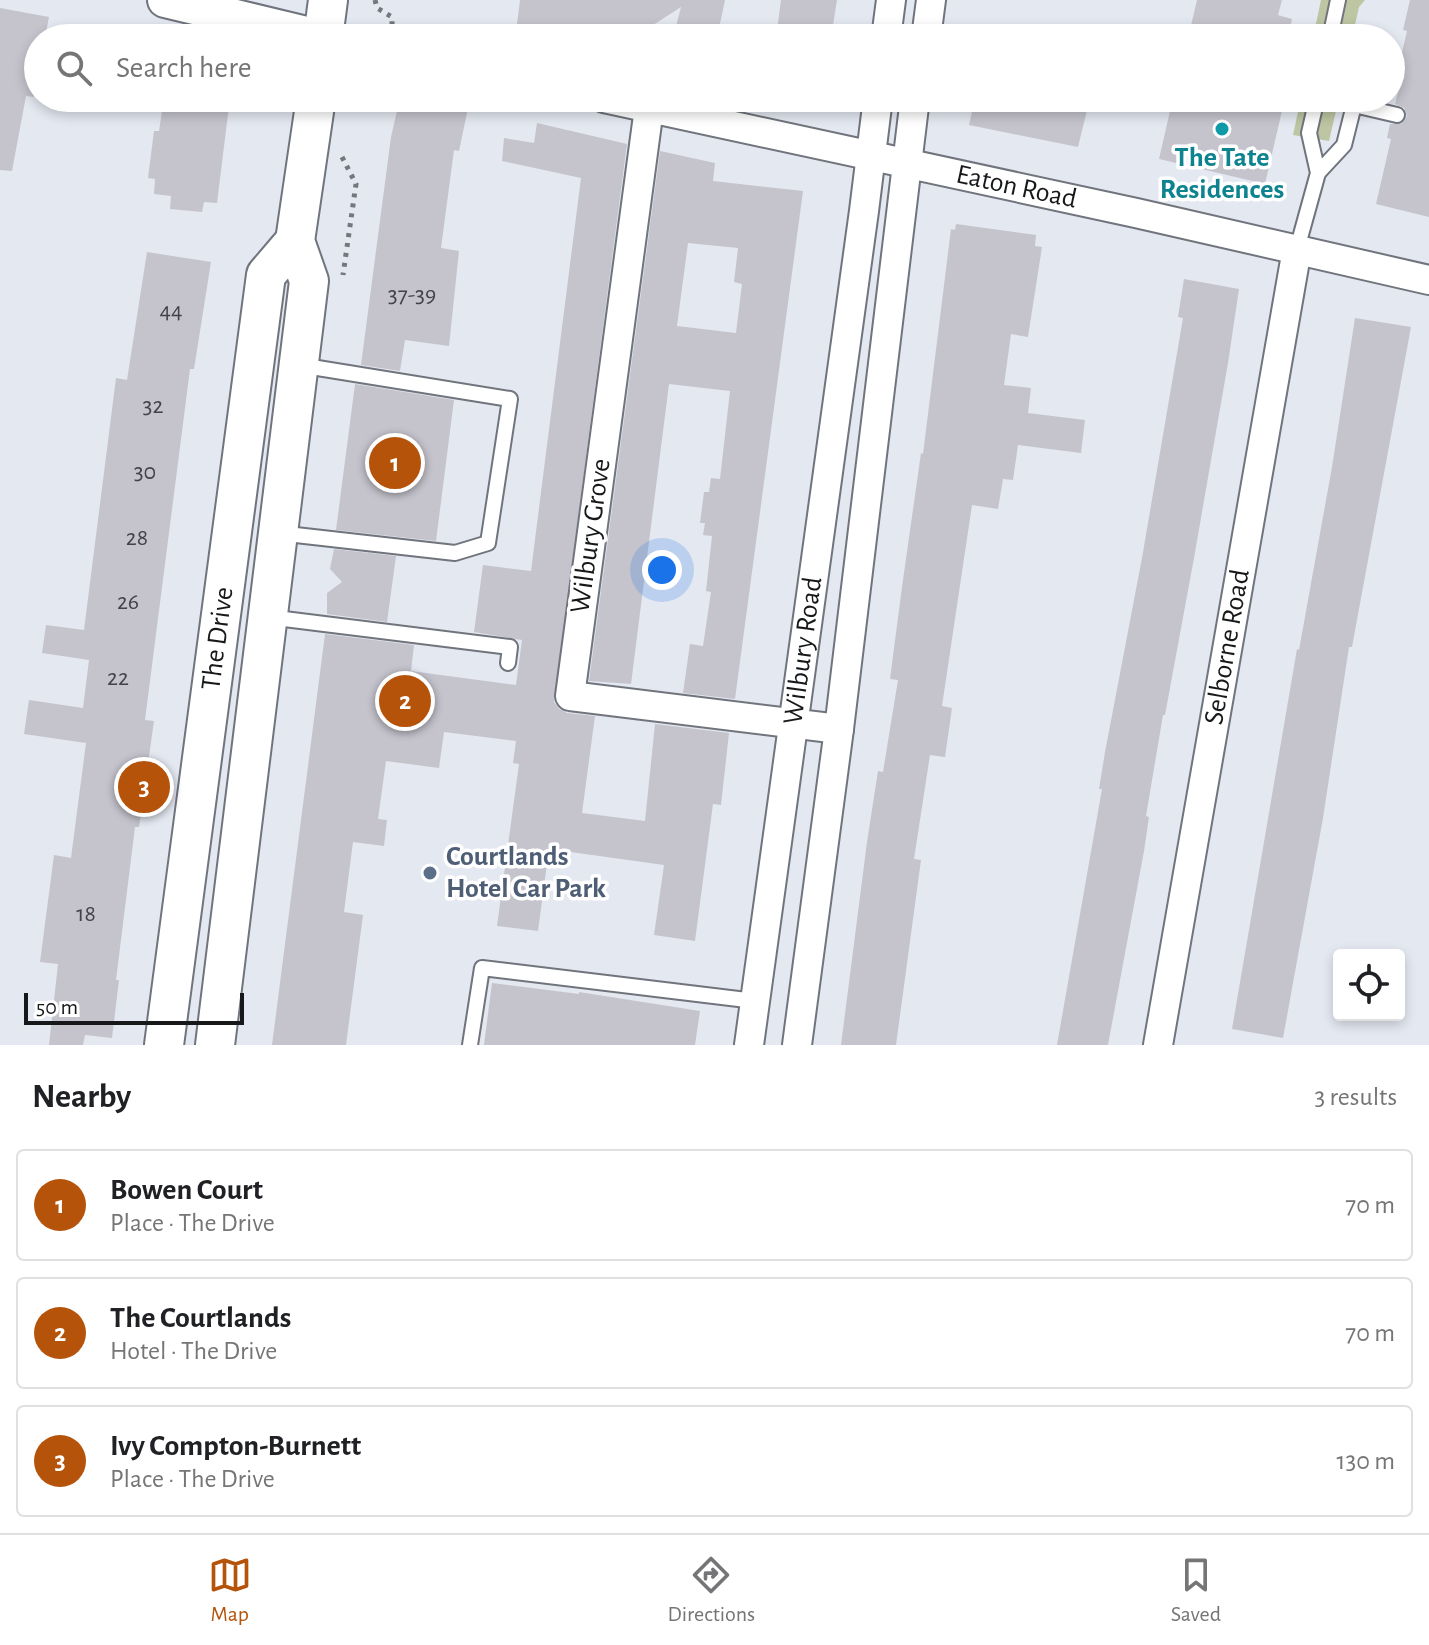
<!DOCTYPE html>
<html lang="en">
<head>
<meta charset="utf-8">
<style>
	:root { --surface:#fff; --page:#f2f2f2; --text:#202124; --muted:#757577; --line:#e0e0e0; --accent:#b45309 }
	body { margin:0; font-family:"Alegreya Sans",sans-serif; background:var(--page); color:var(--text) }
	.controls { position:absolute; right:24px; bottom:24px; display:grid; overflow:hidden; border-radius:8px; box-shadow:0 4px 12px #0003 }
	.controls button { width:72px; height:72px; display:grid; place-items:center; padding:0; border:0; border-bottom:2px solid var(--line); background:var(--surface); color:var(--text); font:40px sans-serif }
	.scale { position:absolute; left:24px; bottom:20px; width:220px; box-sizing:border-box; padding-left:8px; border:4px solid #16181a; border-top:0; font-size:22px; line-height:28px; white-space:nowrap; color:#16181a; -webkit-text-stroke:6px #fff; paint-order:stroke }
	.you { position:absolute; left:662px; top:570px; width:28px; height:28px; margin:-20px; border:6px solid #fff; border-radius:50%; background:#1a73e8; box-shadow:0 0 0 12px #1a73e833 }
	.badge { display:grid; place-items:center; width:52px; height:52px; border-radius:50%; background:var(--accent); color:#fff; font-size:26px; font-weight:700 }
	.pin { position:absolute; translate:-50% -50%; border:4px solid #fff; box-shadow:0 2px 8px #0006 }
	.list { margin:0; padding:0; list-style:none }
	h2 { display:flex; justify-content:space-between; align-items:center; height:104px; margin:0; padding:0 32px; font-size:34px }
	h2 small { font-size:26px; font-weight:400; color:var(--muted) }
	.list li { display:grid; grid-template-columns:52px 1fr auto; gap:24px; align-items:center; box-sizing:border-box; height:112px; margin:0 16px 16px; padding:0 16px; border:2px solid var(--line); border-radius:8px }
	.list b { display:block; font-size:30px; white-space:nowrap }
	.list p { margin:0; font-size:26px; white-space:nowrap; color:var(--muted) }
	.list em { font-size:26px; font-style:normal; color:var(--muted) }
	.icon { flex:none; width:44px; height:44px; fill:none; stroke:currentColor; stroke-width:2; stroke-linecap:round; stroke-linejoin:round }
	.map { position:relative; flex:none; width:1429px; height:1045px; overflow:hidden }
	.search { position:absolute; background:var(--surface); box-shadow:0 4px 12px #0003; left:24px; right:24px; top:24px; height:88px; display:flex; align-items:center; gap:20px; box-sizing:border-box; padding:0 28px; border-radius:44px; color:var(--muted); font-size:30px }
	.sheet { height:488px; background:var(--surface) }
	nav { display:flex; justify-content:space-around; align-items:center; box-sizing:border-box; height:112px; border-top:2px solid var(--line); background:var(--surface); font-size:22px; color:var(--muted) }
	nav a { display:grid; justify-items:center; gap:4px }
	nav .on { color:var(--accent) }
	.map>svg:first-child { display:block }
</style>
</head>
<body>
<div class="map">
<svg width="1429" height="1045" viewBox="0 0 1429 1045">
	<rect width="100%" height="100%" fill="#e4e8f1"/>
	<g fill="#bdc5a2">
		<polygon points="1321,0 1365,0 1359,7 1352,38 1313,38"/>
		<polygon points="1301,98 1339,98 1329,141 1293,135"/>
	</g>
	<g fill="#c5c4cd" fill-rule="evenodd">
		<polygon points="520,0 725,0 717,38 673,38 681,7 633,38 583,38 517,24"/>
		<polygon points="781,0 837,0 831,38 776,38"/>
		<polygon points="1197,0 1282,0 1278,15 1292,19 1288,38 1188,38"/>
		<polygon points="1410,0 1429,0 1429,217 1376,204 1391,139 1387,138 1390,124 1401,124 1407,116 1404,108 1395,104 1400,84 1395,82 1407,31 1403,30"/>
		<polygon points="0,8 49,17 45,38 38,38 38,76 34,97 26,96 12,171 0,170"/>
		<polygon points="164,98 230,98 217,203 204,202 202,212 170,209 171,196 154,194 155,179 148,178 154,131 159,131"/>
		<polygon points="400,98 421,98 468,108 459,151 454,150 441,248 459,251 449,346 405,340 400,371 361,365 391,137"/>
		<polygon points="975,98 1090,98 1078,147 969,125"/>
		<polygon points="1173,98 1285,98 1265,184 1159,159"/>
		<polygon points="537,123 627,144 554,702 559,709 567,713 595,716 582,813 645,821 655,724 729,733 721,805 713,804 695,941 654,935 664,865 549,849 538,931 497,926 519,764 513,763 516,741 444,732 439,768 386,761 378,819 387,820 384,846 353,842 344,912 363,915 346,1045 272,1045 325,634 414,645 411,671 516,685 522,640 474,632 483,565 531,571 581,178 502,161 504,138 534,143"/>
		<path d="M660,151L715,163L713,181L803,191L735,699L683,693L690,644L703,646L711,592L706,591L712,536L703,535L705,523H700L704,492H709L711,478L720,479L730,391L669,384L631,684L589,681ZM688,243L738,248L734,282L742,284L736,333L677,326Z"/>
		<polygon points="956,224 1036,235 1035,246 1042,247 1028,337 1011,334 1004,385 1031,388 1028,413 1085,420 1081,453 1018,445 1013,480 1003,479 998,509 972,505 942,706 952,708 945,757 930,755 914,859 921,860 896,1045 841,1045 867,842 878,771 883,772 898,680 890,679 902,587 921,453 923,454 951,229 955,230"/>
		<polygon points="147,252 211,262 194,369 190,369 145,720 154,721 139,827 135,827 116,980 119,980 112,1038 85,1035 83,1045 49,1045 58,964 40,962 54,855 71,858 86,743 24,734 29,700 83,708 89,660 42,653 46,625 84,630 116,378 127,380"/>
		<polygon points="1184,279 1239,289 1228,363 1194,558 1165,715 1163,715 1146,816 1149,817 1144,851 1108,1045 1057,1045 1102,789 1099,789 1105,752 1142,558 1183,318 1178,317"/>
		<polygon points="1355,318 1411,327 1352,647 1349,647 1323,818 1283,1038 1232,1029 1297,649 1299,650 1332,467"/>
		<polygon points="355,384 454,400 436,541 336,530"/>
		<polygon points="334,549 396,556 387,622 327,614 327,593 342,582 330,569"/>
		<polygon points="492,983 579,994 579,992 700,1011 695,1045 484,1045"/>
	</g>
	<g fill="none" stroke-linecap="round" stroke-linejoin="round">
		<defs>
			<g id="service">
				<polyline points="1330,38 1338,0"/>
				<polyline points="1318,173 1344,145 1354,105 1397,115"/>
				<polyline points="1297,249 1318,173 1309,133 1317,98"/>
				<polyline points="278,533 455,553 488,543 510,399 299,365"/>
				<polyline points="268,617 510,647 508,663"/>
				<polyline points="470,1045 482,968 755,1001"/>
			</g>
			<g id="minor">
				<polyline points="886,38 891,0"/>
				<polyline points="926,38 931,0"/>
				<path id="s1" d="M604,98L1136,213L1429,280"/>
				<polyline points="649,108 570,696 839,729"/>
				<path id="s2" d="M749,1045L864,211L878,98"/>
				<polyline points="797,1045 839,729 915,98"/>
				<path id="s3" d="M1158,1045L1297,249"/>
			</g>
			<polyline id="tertiary" points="165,0 323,38"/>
			<g id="secondary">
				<polyline points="323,38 328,0"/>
				<path id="s4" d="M164,1045L266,275L295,241"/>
				<polyline points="215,1045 309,281 295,241 316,98"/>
			</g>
		</defs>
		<use href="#service" stroke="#70747c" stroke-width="18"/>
		<use href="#minor" stroke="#70747c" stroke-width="32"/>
		<use href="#tertiary" stroke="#70747c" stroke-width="38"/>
		<use href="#secondary" stroke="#70747c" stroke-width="42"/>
		<g stroke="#74777c" stroke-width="5" stroke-dasharray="4 6" stroke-linecap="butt">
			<polyline points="375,0 377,8 392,17 392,38"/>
			<polyline points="342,157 356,184 343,275"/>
		</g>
		<use href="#service" stroke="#fff" stroke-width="14"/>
		<use href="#minor" stroke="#fff" stroke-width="28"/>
		<use href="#tertiary" stroke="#fff" stroke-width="34"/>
		<use href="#secondary" stroke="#fff" stroke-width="38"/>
	</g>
	<circle fill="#0f9aa8" stroke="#fff" stroke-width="3" cx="1222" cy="129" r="8"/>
	<circle fill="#5c6f8a" stroke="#fff" stroke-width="3" cx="430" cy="873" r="8"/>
	<g text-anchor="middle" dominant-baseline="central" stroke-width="7" stroke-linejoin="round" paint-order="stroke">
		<g font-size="24" fill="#424347">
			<text x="412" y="295">37-39</text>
			<text x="171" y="311">44</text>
			<text x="153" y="406">32</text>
			<text x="145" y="472">30</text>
			<text x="137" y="538">28</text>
			<text x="128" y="602">26</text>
			<text x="118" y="678">22</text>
			<text x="86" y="914">18</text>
		</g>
		<g font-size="28" font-weight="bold" fill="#0d838f" stroke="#fff">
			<text x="1222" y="158">The Tate<tspan x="1222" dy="32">Residences</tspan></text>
		</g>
		<g font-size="28" fill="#16181a" stroke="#fff">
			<text stroke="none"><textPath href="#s1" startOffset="422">Eaton Road</textPath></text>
			<text transform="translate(591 536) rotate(-82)">Wilbury Grove</text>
			<text stroke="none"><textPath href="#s4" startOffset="410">The Drive</textPath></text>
			<text stroke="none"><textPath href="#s3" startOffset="404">Selborne Road</textPath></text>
			<text stroke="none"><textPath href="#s2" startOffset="398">Wilbury Road</textPath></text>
		</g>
		<g font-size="28" font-weight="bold" fill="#4e5e75" stroke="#fff" text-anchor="start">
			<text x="446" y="857">Courtlands<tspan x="446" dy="32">Hotel Car Park</tspan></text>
		</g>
	</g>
</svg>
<div class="controls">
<button><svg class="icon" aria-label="locate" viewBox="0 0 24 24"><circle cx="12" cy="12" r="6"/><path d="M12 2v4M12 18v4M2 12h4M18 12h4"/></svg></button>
</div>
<div class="scale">50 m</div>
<div class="you"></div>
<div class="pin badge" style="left:395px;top:463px">1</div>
<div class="pin badge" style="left:405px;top:701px">2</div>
<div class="pin badge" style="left:144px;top:787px">3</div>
<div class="search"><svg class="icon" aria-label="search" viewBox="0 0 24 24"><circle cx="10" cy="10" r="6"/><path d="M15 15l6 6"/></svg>Search here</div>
</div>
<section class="sheet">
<h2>Nearby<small>3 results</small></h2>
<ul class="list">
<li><span class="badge">1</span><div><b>Bowen Court</b><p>Place · The Drive</p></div><em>70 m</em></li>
<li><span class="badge">2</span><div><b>The Courtlands</b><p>Hotel · The Drive</p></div><em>70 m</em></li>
<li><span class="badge">3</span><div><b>Ivy Compton-Burnett</b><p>Place · The Drive</p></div><em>130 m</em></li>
</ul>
</section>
<nav>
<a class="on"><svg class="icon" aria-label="map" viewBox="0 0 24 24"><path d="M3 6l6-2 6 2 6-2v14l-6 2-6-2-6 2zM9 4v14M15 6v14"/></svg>Map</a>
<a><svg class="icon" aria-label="directions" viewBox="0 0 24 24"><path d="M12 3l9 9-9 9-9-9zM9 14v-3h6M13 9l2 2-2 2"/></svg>Directions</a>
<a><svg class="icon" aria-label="saved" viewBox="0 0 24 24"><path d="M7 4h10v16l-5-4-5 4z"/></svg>Saved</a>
</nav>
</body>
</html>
